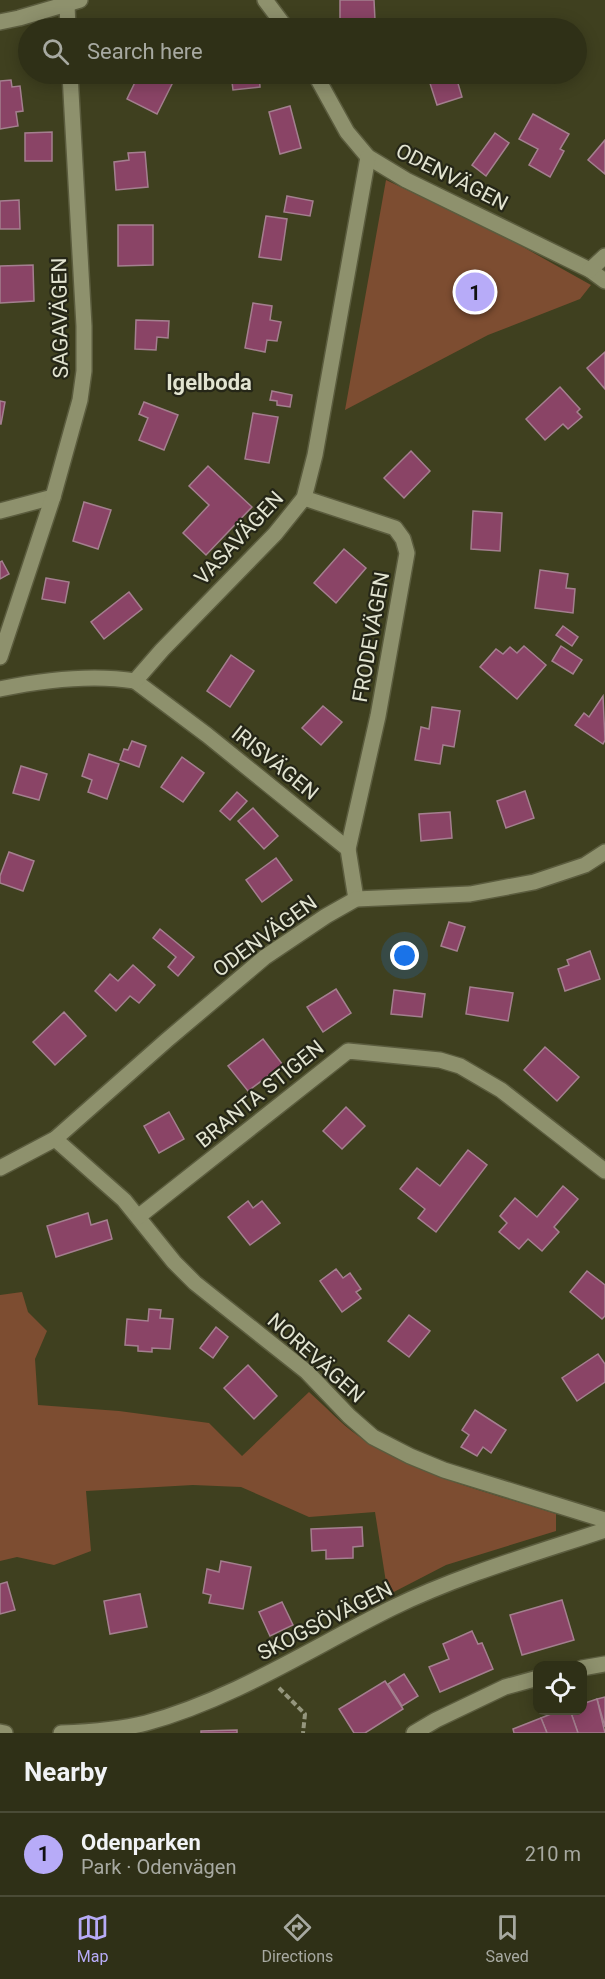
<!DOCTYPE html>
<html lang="en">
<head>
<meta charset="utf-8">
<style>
	:root { --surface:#2f3017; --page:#373820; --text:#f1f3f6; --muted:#a7a9a1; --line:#4a4b36; --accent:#b7abf8 }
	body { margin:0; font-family:Roboto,sans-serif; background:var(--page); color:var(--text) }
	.controls { position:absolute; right:18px; bottom:18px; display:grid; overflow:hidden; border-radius:12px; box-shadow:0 3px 15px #0003 }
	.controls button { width:54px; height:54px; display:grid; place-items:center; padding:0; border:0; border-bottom:2px solid var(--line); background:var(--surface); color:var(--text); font:30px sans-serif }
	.you { position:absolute; left:405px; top:956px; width:21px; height:21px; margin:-15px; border:4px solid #fff; border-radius:50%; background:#1a73e8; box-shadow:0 0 0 9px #1a73e833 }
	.badge { display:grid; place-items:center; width:39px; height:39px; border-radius:50%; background:var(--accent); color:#111; font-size:20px; font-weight:700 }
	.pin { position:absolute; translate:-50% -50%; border:3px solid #fff; box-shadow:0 2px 6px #0006 }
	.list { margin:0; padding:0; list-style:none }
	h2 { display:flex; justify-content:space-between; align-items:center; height:78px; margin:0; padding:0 24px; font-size:26px }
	h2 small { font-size:20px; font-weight:400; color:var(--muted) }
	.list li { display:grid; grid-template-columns:39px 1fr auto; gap:18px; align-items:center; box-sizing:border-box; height:84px; padding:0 24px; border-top:2px solid var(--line) }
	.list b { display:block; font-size:22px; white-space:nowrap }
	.list p { margin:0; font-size:20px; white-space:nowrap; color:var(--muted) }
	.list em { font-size:20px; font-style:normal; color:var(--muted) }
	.icon { flex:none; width:33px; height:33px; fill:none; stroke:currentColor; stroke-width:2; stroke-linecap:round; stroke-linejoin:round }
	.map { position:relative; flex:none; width:605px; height:1733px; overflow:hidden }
	.search { position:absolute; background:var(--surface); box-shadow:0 3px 15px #0003; left:18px; right:18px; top:18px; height:66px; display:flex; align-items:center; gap:15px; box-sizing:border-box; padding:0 21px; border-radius:33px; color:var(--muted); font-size:22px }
	.sheet { height:162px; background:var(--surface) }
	nav { display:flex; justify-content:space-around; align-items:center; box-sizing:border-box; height:84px; border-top:2px solid var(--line); background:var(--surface); font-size:16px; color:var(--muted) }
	nav a { display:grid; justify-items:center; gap:3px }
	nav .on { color:var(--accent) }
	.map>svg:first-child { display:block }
</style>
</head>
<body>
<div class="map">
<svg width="605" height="1733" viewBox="0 0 605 1733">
	<rect width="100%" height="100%" fill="#3f401f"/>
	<g fill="#7d4d31">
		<polygon points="386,180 498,233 591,285 580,299 488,335 345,410"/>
		<path d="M22,1292L28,1312L47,1331L35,1359L38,1405L119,1411L209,1423L242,1456L309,1392C325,1406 340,1423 357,1435C415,1476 489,1492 556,1514V1531L446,1565L388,1595L375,1512L309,1517L241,1487L193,1485L86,1491L91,1551L54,1565L17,1557L0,1561V1295Z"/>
	</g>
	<g fill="#8a4466" stroke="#a47f8f" stroke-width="1.5">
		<polygon points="340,0 374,0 375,20 340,21"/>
		<polygon points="139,74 152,80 155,74 161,74 174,80 157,114 127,99"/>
		<polygon points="231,74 259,74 260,87 233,90"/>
		<polygon points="427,74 466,74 467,77 457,80 462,97 437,105"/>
		<polygon points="11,80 12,87 20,86 23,111 16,112 18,126 0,129 0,81"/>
		<polygon points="290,106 301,148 280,154 269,112"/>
		<polygon points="533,114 569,134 560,149 564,151 550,177 529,165 538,149 519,139"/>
		<polygon points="52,132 52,161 25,161 25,133"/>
		<polygon points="495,133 509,143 486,176 472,165"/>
		<polygon points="605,140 605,174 588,160"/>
		<polygon points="145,152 148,187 116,190 114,162 129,160 128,153"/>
		<polygon points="287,196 313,201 310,216 284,212"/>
		<polygon points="19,200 20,229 0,229 0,201"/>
		<polygon points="266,216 287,219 281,260 259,257"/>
		<polygon points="118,225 153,225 153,265 118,266"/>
		<polygon points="33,265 34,301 0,303 0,266"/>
		<polygon points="253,303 272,306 270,320 281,322 277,341 267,340 265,352 245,348"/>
		<polygon points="136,320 169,321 168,338 157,337 156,350 135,349"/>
		<polygon points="605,352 605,389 587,368"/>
		<polygon points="560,387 580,409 577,412 582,417 568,429 563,424 545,440 526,419"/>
		<polygon points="272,391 292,395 290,407 277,405 277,401 270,400"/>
		<polygon points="0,401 5,402 1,424 0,424"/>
		<polygon points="144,402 178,415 164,450 139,440 148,418 139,414"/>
		<polygon points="253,413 278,417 269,463 245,459"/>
		<polygon points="411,451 430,471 404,498 384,478"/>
		<polygon points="208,466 252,507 206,555 183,533 209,505 189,486"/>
		<polygon points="84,502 111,510 98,549 73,541"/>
		<polygon points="473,511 502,513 500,551 471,549"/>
		<polygon points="344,549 366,568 336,603 314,583"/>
		<polygon points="2,561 9,574 0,579 0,562"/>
		<polygon points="540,570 568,574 566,588 575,589 573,613 535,608"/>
		<polygon points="46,578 69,582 65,603 42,599"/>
		<polygon points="129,592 142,609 104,639 91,622"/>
		<polygon points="563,626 578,637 572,646 556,635"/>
		<polygon points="524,646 546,665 517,699 480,667 496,649 503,654 510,647 517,653"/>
		<polygon points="561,646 582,660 573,674 552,661"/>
		<polygon points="231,655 254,671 230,707 207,691"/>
		<polygon points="603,696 605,740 603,744 575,725 584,713 589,717"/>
		<polygon points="323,706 342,722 321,745 302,728"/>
		<polygon points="432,707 460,711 454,747 443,745 440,764 415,760 421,727 429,729"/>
		<polygon points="132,741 146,746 139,767 120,760 124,749 128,750"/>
		<polygon points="89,754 119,764 107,799 88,792 92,780 82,776"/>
		<polygon points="182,757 204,773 183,802 161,787"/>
		<polygon points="21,766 47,774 39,800 13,793"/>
		<polygon points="525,791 534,818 506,828 497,801"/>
		<polygon points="237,792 247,801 230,820 220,811"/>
		<polygon points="253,808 278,836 264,849 238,821"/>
		<polygon points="450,812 452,838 421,841 419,814"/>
		<polygon points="9,852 34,861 23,891 0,883 0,876"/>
		<polygon points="276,858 292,880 262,902 246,880"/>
		<polygon points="449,922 465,927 457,951 441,946"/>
		<polygon points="160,929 194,957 178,976 168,967 176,957 153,938"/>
		<polygon points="590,951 600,979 565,991 558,969 569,965 567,960"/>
		<polygon points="133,965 155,985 139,1003 130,996 116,1011 95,991 110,974 118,981"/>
		<polygon points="470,987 513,993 508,1021 466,1014"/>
		<polygon points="336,989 351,1013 323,1032 307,1007"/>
		<polygon points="394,990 425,994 422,1017 391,1014"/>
		<polygon points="64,1012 86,1036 55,1065 33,1042"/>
		<polygon points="263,1039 283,1065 248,1091 228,1066"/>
		<polygon points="545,1047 579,1077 557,1101 524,1070"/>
		<polygon points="346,1107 365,1126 342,1149 323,1131"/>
		<polygon points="169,1112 184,1139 159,1153 144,1126"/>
		<polygon points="468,1150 487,1165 436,1232 418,1218 425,1209 400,1189 417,1168 440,1186"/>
		<polygon points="563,1186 578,1199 554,1227 559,1232 542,1251 528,1239 519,1249 499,1232 507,1223 500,1216 515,1198 537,1217"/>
		<polygon points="248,1201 253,1208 262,1201 280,1223 250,1245 228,1217"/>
		<polygon points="88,1213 91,1225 107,1220 112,1239 56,1257 47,1226"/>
		<polygon points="336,1269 343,1278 350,1273 361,1289 356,1292 361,1298 342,1312 320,1281"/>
		<polygon points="587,1271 605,1285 605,1316 602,1319 570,1292"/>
		<polygon points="149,1309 161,1310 160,1318 173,1319 170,1349 152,1348 152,1352 138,1351 138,1346 125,1345 127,1319 148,1321"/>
		<polygon points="409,1315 430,1331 409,1357 388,1341"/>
		<polygon points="216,1327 228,1337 213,1358 200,1348"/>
		<polygon points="598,1354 605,1364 605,1382 577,1401 562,1378"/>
		<polygon points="248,1365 277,1396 254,1419 224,1388"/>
		<polygon points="475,1410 506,1430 491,1453 483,1447 477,1456 461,1447 469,1435 462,1430"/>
		<polygon points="362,1527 363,1546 353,1547 353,1558 326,1559 326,1550 312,1551 311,1529"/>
		<polygon points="221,1561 251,1567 243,1609 209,1603 211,1595 203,1593 207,1569 219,1572"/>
		<polygon points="7,1582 15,1610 0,1614 0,1584"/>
		<polygon points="140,1594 147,1627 110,1634 104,1601"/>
		<polygon points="562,1600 574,1640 522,1655 510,1615"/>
		<polygon points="282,1602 293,1625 270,1636 259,1612"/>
		<polygon points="472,1631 478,1644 482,1643 493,1669 440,1692 429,1667 449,1659 443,1644"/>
		<polygon points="404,1674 418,1696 402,1706 388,1684"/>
		<polygon points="385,1681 403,1709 365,1733 354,1733 339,1709"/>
		<polygon points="605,1697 605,1727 597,1699"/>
		<polygon points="597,1699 605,1733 578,1733 570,1710 582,1710 582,1704"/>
		<polygon points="561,1710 570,1710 578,1733 547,1733 541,1718"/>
		<polygon points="541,1718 547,1733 514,1733 513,1729"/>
		<polygon points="237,1730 237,1733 201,1733 201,1731"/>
	</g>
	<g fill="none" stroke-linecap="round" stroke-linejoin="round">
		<defs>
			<g id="minor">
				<polyline points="265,0 286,28"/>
				<polyline points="67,5 68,28"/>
				<polyline points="0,22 19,18 80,0"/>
				<polyline points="315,74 347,132 368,157 406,180 590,270 605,281"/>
				<polyline points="590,270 605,256"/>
				<polyline points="304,498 395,528 403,539 407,553 378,716 348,849"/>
				<polyline points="0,511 53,497"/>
				<polyline points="0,657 53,497 80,400 84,371 84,326 70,74"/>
				<polyline points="135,681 207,735 348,849 356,899"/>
				<path d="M0,689C43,680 91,674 135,681L162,650L275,534L304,498L315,455L368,157"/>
				<polyline points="55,1139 124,1200 174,1262 195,1283 307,1372 349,1416 373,1437 410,1456 444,1470 605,1520"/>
				<polyline points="0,1168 55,1139 167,1040 265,957 326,916 356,899 470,894 534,882 585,865 605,852"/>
				<polyline points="138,1217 348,1051 440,1060 460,1066 501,1090 605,1171"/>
				<polyline points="582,1668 605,1664"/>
				<polyline points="0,1732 5,1733"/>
				<path d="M61,1733C88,1732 119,1730 146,1723C234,1699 311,1648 392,1608C460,1575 533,1554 605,1530"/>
				<polyline points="414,1733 436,1720 505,1687 538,1678"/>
			</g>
		</defs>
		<use href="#minor" stroke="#5b5c3e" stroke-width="18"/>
		<polyline stroke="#95967d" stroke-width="4" stroke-dasharray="6 3" stroke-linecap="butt" points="279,1688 305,1714 303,1733"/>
		<use href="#minor" stroke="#8e916d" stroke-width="15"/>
	</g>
	<g text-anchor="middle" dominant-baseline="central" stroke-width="4.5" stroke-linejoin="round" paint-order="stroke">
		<g font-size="21" fill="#e2e4d1" stroke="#252617">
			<text transform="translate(452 177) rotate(27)">ODENVÄGEN</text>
			<text transform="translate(60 318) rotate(-91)">SAGAVÄGEN</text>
			<text transform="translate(239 538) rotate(-47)">VASAVÄGEN</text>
			<text transform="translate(371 637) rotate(-80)">FRODEVÄGEN</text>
			<text transform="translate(275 763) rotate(39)">IRISVÄGEN</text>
			<text transform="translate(265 936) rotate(-36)">ODENVÄGEN</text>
			<text transform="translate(260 1094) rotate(-39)">BRANTA STIGEN</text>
			<text transform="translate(316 1358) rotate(42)">NOREVÄGEN</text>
			<text transform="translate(325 1621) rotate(-27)">SKOGSÖVÄGEN</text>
		</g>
		<g font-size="22" font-weight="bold" fill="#e2e4d1" stroke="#252617">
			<text x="209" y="382">Igelboda</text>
		</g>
	</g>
</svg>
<div class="controls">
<button><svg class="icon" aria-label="locate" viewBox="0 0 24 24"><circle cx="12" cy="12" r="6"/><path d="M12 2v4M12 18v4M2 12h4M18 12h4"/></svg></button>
</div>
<div class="you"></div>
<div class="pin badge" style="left:475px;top:292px">1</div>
<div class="search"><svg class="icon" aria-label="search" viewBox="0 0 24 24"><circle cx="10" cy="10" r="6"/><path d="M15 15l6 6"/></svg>Search here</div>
</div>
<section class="sheet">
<h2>Nearby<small></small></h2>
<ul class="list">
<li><span class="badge">1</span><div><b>Odenparken</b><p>Park · Odenvägen</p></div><em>210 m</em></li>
</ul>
</section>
<nav>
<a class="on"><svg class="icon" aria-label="map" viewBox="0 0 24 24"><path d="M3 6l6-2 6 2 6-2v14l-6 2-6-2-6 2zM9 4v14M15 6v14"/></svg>Map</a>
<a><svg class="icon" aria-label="directions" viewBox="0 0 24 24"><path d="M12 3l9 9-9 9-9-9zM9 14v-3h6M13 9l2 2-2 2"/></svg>Directions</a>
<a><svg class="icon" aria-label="saved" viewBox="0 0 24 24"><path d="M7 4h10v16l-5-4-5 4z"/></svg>Saved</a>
</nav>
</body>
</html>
